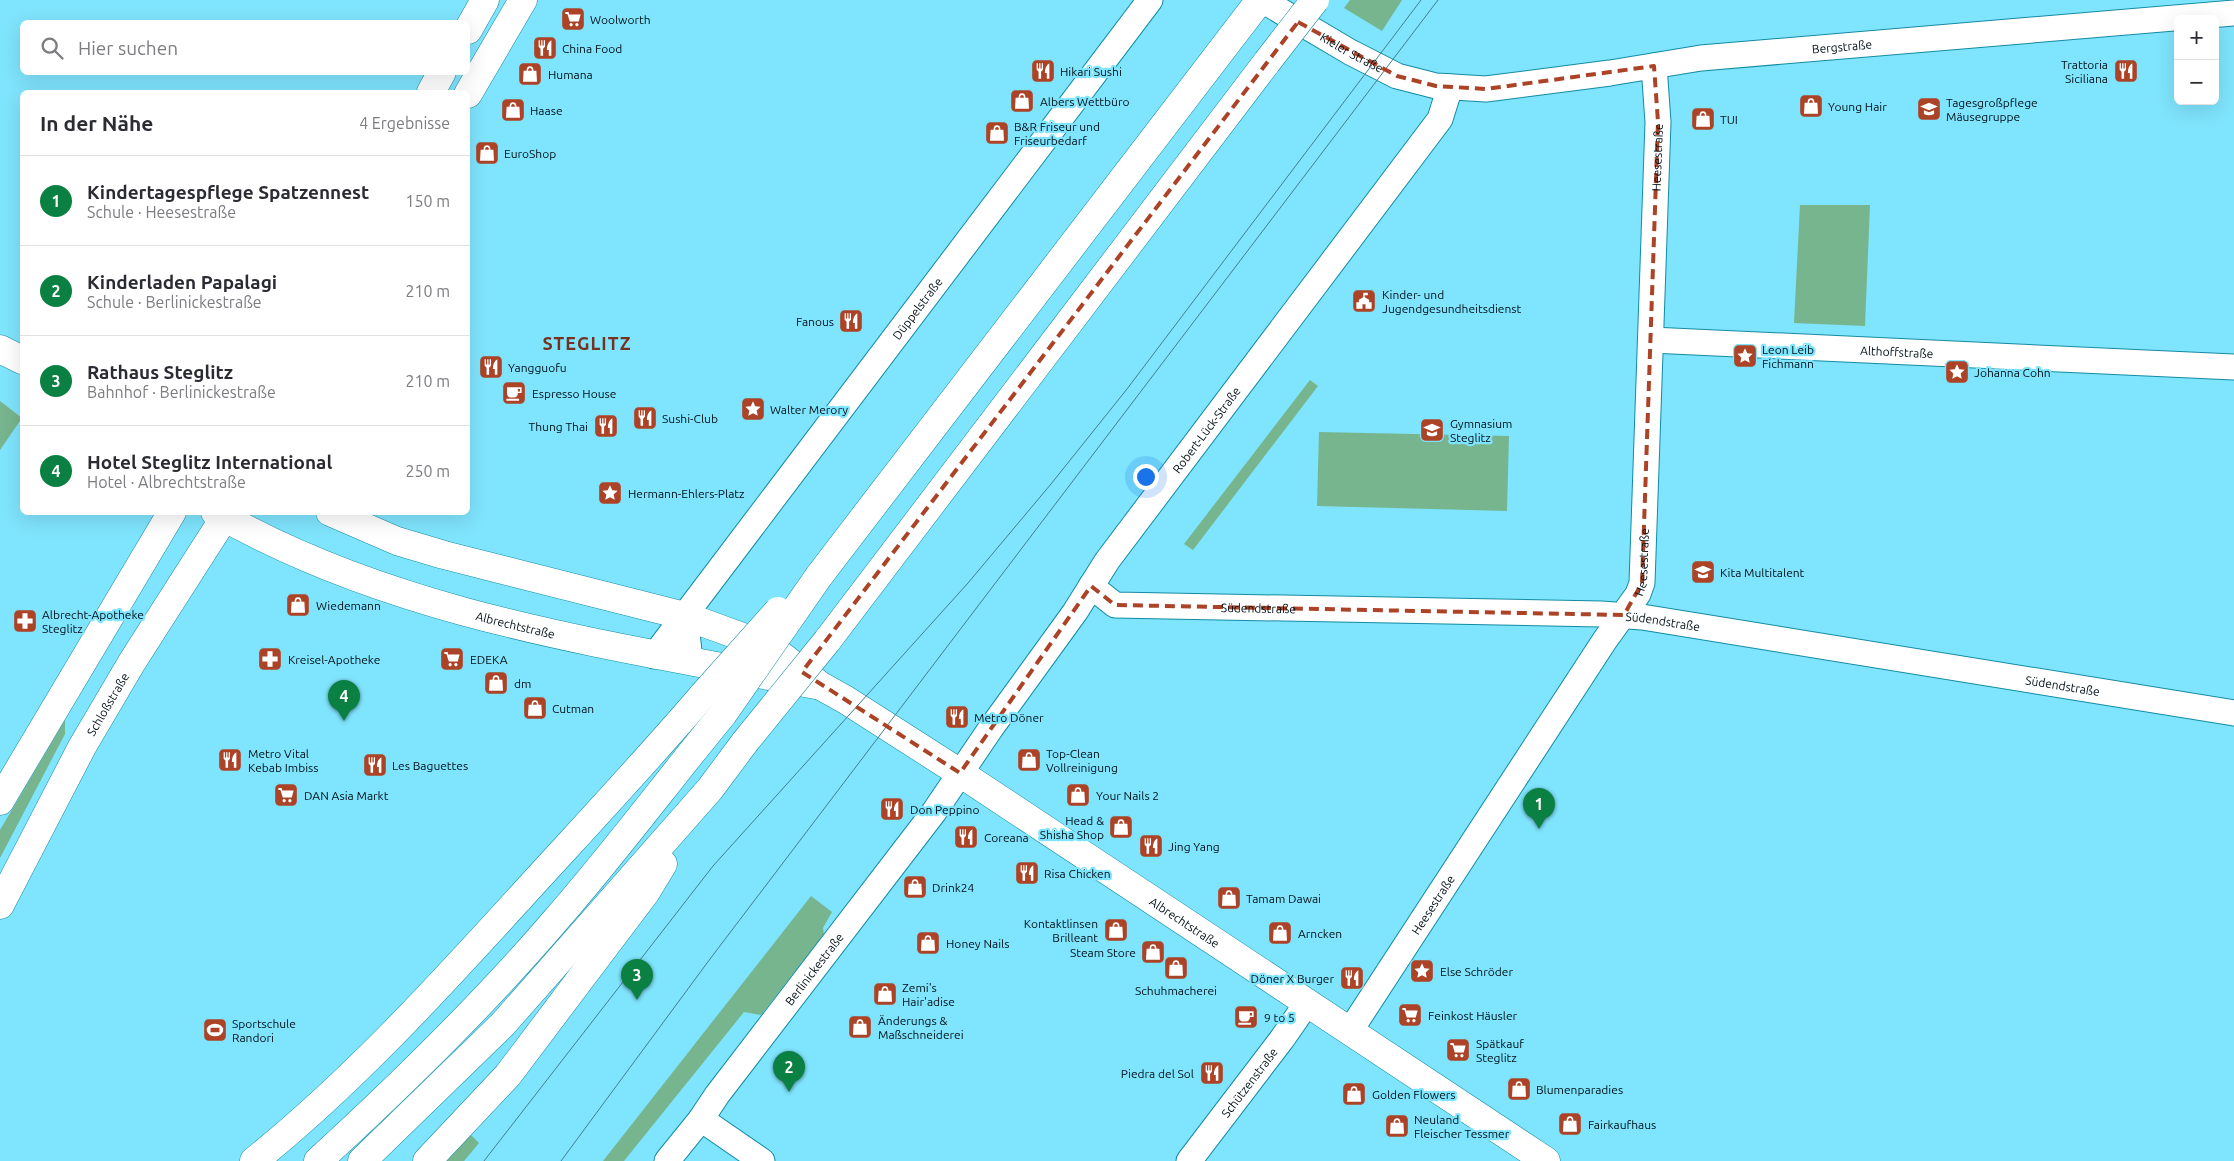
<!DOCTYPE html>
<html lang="de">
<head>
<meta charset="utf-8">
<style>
	:root { --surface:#fff; --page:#f2f2f3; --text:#2b2b33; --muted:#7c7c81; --line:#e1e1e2; --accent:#0b8043 }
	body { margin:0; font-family:Ubuntu,sans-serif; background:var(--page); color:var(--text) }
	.controls { position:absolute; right:15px; top:15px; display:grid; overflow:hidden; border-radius:8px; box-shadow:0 5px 20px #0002 }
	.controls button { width:45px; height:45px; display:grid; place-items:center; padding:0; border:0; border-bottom:1px solid var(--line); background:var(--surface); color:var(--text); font:25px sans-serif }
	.you { position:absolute; left:1145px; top:476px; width:18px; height:18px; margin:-12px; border:4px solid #fff; border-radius:50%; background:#1a73e8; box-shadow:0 0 0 8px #1a73e833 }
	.badge { display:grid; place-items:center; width:32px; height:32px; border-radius:50%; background:var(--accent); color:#fff; font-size:16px; font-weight:700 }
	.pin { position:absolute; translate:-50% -41px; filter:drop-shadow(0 1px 2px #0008) }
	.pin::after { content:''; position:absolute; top:26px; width:18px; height:15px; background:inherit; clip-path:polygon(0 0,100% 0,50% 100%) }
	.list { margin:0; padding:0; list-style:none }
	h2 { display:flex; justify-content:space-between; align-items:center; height:65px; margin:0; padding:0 20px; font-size:21px }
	h2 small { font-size:16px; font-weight:400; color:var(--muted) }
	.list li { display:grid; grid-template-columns:32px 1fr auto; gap:15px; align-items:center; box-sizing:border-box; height:90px; padding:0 20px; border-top:1px solid var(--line) }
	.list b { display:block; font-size:19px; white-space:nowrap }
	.list p { margin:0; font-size:16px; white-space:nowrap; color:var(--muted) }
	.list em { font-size:16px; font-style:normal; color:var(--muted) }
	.icon { flex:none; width:28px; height:28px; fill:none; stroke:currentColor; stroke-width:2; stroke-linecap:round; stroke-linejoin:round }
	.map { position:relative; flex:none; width:2234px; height:1161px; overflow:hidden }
	.search { position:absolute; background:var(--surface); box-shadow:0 5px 20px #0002; left:20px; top:20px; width:450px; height:55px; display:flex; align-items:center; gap:12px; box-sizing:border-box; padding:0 18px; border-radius:8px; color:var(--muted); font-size:19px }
	.panel { position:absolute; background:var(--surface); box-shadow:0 5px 20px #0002; left:20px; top:90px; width:450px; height:425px; border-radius:8px }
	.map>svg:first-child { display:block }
</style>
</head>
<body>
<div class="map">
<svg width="2234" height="1161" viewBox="0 0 2234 1161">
	<rect width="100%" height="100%" fill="#7fe4fd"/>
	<g fill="#77b58e">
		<polygon points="1350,0 1402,0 1382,31 1344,8"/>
		<polygon points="1800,205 1870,205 1865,326 1794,323"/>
		<polygon points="1310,380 1318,386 1193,550 1184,544"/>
		<polygon points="0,401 22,418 0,450"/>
		<polygon points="1319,432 1509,436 1507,511 1317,506"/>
		<polygon points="65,720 65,734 0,858 0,830"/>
		<polygon points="811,896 832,912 823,928 824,934 761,1015 744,1012 624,1161 603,1161"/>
		<polygon points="467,1131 479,1143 464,1161 439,1161"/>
	</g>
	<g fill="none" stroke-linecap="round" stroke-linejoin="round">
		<defs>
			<g id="street">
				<path id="s1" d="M1262,0L1350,52L1397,76L1436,86L1486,89L1610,73L1701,58L2234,13"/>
				<path id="s2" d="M1651,340L2234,367"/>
				<path id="s3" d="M1091,586L1115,605L1601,614L1642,617L2234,713"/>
				<polyline points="685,616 690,660"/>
				<path id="s4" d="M654,656L1150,0"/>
				<path id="s5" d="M1350,1031L1605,640L1638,594L1642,583L1658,122L1654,66"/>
				<polyline points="701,1119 762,1161"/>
				<path id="s6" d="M667,1161L701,1119L717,1095L934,812L991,728L1075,612L1107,561L1440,119L1450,87"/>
				<path id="s7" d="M1189,1161L1282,1039L1307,1003"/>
			</g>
			<g id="secondary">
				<polyline points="468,30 485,0"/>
				<polyline points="431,92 442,72"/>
				<polyline points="468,94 523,0"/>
				<polyline points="0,349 22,360"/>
				<path id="s8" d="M215,512C397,617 613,645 816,685"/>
				<path id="s9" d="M330,512L397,541L444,555L685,616L770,647L821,686L846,700L960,773L1546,1161"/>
				<polyline points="0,801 172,512"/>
				<path id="s10" d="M0,905L82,747L132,662L228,512"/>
			</g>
			<g id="highway">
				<polyline points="819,576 1260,0"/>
				<polyline points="827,641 1267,62"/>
				<path d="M254,1161C351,1083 434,992 518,900C580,832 643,765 703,695"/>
				<path d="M318,1161C400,1086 481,1007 554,922C613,855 666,783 723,714"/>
				<polyline points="362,1161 503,1024 710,789 745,742"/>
				<polyline points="427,1161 508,1075 646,892 663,864"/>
			</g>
		</defs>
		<use href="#street" stroke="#138ba3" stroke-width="27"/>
		<use href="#secondary" stroke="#138ba3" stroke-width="29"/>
		<use href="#highway" stroke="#138ba3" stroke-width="29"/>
		<use href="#street" stroke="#fff" stroke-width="25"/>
		<use href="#secondary" stroke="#fff" stroke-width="28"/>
		<use href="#highway" stroke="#fff" stroke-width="28"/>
		<g stroke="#437f8f" stroke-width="1">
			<polyline points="484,1161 713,866 968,583 1051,484 1127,389 1421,0"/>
			<polyline points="561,1161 710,959 1438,0"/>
		</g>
		<defs>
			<g id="highway-bridge">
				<polyline points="1267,62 1315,0"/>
				<polyline points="703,695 778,611"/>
				<polyline points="723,714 819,576"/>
				<polyline points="745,742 827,641"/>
			</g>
		</defs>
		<use href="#highway-bridge" stroke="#138ba3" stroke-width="29" stroke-linecap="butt"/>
		<use href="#highway-bridge" stroke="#fff" stroke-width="28"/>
	</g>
	<path fill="none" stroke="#ac4326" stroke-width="4" stroke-dasharray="10 6" stroke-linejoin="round" d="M1298,22L1397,76L1436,86L1486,89L1654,66L1658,122L1642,583L1624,615L1115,605L1091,586L960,773L802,672Z"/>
	<defs>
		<symbol id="supermarket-square" viewBox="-11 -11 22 22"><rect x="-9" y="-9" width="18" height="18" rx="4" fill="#ac4326" stroke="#7fe4fd"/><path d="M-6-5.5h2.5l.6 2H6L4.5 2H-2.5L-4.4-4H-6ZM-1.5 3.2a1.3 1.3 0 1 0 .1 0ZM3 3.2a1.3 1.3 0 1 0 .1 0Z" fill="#fff"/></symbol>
		<symbol id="restaurant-square" viewBox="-11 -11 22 22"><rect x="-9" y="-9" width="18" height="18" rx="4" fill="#ac4326" stroke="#7fe4fd"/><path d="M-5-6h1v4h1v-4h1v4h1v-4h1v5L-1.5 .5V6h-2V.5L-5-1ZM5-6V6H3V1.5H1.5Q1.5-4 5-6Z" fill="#fff"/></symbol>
		<symbol id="shop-square" viewBox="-11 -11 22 22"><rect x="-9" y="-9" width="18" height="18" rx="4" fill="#ac4326" stroke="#7fe4fd"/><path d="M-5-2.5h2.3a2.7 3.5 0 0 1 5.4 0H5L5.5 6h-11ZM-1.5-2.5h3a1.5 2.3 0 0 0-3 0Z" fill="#fff"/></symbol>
		<symbol id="school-square" viewBox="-11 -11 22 22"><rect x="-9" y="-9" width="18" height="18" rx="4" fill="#ac4326" stroke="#7fe4fd"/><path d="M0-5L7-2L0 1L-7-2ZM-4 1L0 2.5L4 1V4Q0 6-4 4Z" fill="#fff"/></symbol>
		<symbol id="civic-square" viewBox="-11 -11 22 22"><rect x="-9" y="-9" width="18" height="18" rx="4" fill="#ac4326" stroke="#7fe4fd"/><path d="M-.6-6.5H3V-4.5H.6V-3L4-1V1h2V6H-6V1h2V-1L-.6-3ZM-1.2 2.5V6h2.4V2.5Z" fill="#fff"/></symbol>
		<symbol id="sight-square" viewBox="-11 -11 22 22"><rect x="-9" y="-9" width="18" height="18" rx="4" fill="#ac4326" stroke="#7fe4fd"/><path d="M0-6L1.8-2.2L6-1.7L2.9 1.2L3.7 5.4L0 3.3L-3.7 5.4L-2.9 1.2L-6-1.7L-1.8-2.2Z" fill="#fff"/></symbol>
		<symbol id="cafe-square" viewBox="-11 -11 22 22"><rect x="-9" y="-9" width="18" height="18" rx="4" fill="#ac4326" stroke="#7fe4fd"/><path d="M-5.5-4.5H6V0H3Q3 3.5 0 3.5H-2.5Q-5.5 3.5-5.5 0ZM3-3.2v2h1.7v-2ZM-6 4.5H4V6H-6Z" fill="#fff"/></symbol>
		<symbol id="pharmacy-square" viewBox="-11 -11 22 22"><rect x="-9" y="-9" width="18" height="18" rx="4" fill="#ac4326" stroke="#7fe4fd"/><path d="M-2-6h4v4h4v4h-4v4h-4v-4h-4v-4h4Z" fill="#fff"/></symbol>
		<symbol id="stadium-square" viewBox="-11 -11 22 22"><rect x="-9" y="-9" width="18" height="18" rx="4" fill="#ac4326" stroke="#7fe4fd"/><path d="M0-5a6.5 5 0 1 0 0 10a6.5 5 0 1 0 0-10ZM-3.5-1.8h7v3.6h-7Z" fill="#fff"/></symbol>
	</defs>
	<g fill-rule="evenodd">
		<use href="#supermarket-square" x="559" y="5" width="28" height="28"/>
		<use href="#restaurant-square" x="531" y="34" width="28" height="28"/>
		<use href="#restaurant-square" x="1029" y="57" width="28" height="28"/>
		<use href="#restaurant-square" x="2112" y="57" width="28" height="28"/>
		<use href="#shop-square" x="516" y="60" width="28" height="28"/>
		<use href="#shop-square" x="1008" y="87" width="28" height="28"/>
		<use href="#shop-square" x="1797" y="92" width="28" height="28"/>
		<use href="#school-square" x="1915" y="95" width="28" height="28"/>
		<use href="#shop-square" x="499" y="96" width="28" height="28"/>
		<use href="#shop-square" x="1689" y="105" width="28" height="28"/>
		<use href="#shop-square" x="983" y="119" width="28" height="28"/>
		<use href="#shop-square" x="473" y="139" width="28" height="28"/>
		<use href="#civic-square" x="1350" y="287" width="28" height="28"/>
		<use href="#restaurant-square" x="837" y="307" width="28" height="28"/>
		<use href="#sight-square" x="1731" y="342" width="28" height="28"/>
		<use href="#restaurant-square" x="477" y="353" width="28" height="28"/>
		<use href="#sight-square" x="1943" y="358" width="28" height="28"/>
		<use href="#cafe-square" x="500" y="379" width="28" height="28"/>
		<use href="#sight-square" x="739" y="395" width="28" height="28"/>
		<use href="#restaurant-square" x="631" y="404" width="28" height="28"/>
		<use href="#restaurant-square" x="592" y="412" width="28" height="28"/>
		<use href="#school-square" x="1418" y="416" width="28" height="28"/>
		<use href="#sight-square" x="596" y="479" width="28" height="28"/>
		<use href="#school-square" x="1689" y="558" width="28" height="28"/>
		<use href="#shop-square" x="284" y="591" width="28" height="28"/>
		<use href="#pharmacy-square" x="11" y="607" width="28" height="28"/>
		<use href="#pharmacy-square" x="256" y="645" width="28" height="28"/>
		<use href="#supermarket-square" x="438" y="645" width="28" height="28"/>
		<use href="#shop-square" x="482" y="669" width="28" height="28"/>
		<use href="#shop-square" x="521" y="694" width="28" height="28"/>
		<use href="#restaurant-square" x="943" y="703" width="28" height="28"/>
		<use href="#restaurant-square" x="216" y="746" width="28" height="28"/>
		<use href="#shop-square" x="1015" y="746" width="28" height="28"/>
		<use href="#restaurant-square" x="361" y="751" width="28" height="28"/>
		<use href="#supermarket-square" x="272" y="781" width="28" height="28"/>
		<use href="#shop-square" x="1064" y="781" width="28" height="28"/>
		<use href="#restaurant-square" x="878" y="795" width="28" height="28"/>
		<use href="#shop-square" x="1107" y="813" width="28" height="28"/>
		<use href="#restaurant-square" x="952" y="823" width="28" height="28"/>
		<use href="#restaurant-square" x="1137" y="832" width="28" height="28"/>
		<use href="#restaurant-square" x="1013" y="859" width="28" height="28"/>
		<use href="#shop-square" x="901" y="873" width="28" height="28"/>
		<use href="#shop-square" x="1215" y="884" width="28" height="28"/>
		<use href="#shop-square" x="1102" y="916" width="28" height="28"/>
		<use href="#shop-square" x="1266" y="919" width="28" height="28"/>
		<use href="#shop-square" x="914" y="929" width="28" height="28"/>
		<use href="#shop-square" x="1139" y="938" width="28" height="28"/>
		<use href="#shop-square" x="1162" y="954" width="28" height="28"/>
		<use href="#sight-square" x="1408" y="957" width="28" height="28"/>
		<use href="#restaurant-square" x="1338" y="964" width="28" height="28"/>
		<use href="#shop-square" x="871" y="980" width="28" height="28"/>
		<use href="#supermarket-square" x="1396" y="1001" width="28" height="28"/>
		<use href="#cafe-square" x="1232" y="1003" width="28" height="28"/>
		<use href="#shop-square" x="846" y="1013" width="28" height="28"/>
		<use href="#stadium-square" x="201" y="1016" width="28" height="28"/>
		<use href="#supermarket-square" x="1444" y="1036" width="28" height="28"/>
		<use href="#restaurant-square" x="1198" y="1059" width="28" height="28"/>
		<use href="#shop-square" x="1505" y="1075" width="28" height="28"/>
		<use href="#shop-square" x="1340" y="1080" width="28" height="28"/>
		<use href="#shop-square" x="1556" y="1110" width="28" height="28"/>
		<use href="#shop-square" x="1383" y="1112" width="28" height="28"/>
	</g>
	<g text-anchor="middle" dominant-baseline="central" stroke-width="4.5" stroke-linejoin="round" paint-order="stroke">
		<g font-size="12" fill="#000f15" stroke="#7fe4fd" text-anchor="start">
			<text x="590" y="19">Woolworth</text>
			<text x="562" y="48">China Food</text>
			<text x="2108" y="64" text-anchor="end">Trattoria<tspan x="2108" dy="14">Siciliana</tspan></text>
			<text x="1060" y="71">Hikari Sushi</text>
			<text x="548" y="74">Humana</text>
			<text x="1040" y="101">Albers Wettbüro</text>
			<text x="1946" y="102">Tagesgroßpflege<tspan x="1946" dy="14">Mäusegruppe</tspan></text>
			<text x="1828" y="106">Young Hair</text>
			<text x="530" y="110">Haase</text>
			<text x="1720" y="119">TUI</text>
			<text x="1014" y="126">B&amp;R Friseur und<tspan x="1014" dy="14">Friseurbedarf</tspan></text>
			<text x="504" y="153">EuroShop</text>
			<text x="1382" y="294">Kinder- und<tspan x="1382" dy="14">Jugendgesundheitsdienst</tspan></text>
			<text x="834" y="321" text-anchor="end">Fanous</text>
			<text x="1762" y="349">Leon Leib<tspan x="1762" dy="14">Fichmann</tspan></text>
			<text x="508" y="367">Yangguofu</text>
			<text x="1974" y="372">Johanna Cohn</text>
			<text x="532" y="393">Espresso House</text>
			<text x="770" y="409">Walter Merory</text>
			<text x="662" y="418">Sushi-Club</text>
			<text x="1450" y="423">Gymnasium<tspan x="1450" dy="14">Steglitz</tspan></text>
			<text x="588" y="426" text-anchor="end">Thung Thai</text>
			<text x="628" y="493">Hermann-Ehlers-Platz</text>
			<text x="1720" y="572">Kita Multitalent</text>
			<text x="316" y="605">Wiedemann</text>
			<text x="42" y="614">Albrecht-Apotheke<tspan x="42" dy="14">Steglitz</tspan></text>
			<text x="288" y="659">Kreisel-Apotheke</text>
			<text x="470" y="659">EDEKA</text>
			<text x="514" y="683">dm</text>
			<text x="552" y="708">Cutman</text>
			<text x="974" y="717">Metro Döner</text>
			<text x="248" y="753">Metro Vital<tspan x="248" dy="14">Kebab Imbiss</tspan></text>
			<text x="1046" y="753">Top-Clean<tspan x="1046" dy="14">Vollreinigung</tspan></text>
			<text x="392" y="765">Les Baguettes</text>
			<text x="304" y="795">DAN Asia Markt</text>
			<text x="1096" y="795">Your Nails 2</text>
			<text x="910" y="809">Don Peppino</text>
			<text x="1104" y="820" text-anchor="end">Head &amp;<tspan x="1104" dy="14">Shisha Shop</tspan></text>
			<text x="984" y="837">Coreana</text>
			<text x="1168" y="846">Jing Yang</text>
			<text x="1044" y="873">Risa Chicken</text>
			<text x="932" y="887">Drink24</text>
			<text x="1246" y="898">Tamam Dawai</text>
			<text x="1098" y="923" text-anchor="end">Kontaktlinsen<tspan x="1098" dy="14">Brilleant</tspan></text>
			<text x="1298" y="933">Arncken</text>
			<text x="946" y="943">Honey Nails</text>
			<text x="1136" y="952" text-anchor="end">Steam Store</text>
			<text x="1440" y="971">Else Schröder</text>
			<text x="1334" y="978" text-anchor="end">Döner X Burger</text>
			<text x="902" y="987">Zemi's<tspan x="902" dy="14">Hair'adise</tspan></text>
			<text x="1176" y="990" text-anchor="middle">Schuhmacherei</text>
			<text x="1428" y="1015">Feinkost Häusler</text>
			<text x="1264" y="1017">9 to 5</text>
			<text x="878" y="1020">Änderungs &amp;<tspan x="878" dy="14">Maßschneiderei</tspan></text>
			<text x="232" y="1023">Sportschule<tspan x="232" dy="14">Randori</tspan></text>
			<text x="1476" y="1043">Spätkauf<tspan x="1476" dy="14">Steglitz</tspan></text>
			<text x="1194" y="1073" text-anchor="end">Piedra del Sol</text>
			<text x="1536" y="1089">Blumenparadies</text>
			<text x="1372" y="1094">Golden Flowers</text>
			<text x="1414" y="1119">Neuland<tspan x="1414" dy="14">Fleischer Tessmer</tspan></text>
			<text x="1588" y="1124">Fairkaufhaus</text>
		</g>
		<g font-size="12" fill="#000f15" stroke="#7fe4fd">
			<text stroke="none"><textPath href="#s1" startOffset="604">Bergstraße</textPath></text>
			<text stroke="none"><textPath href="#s1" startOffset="104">Kieler Straße</textPath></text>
			<text stroke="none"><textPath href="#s5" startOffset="961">Heesestraße</textPath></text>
			<text stroke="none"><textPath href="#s4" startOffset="436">Düppelstraße</textPath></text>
			<text stroke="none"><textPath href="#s2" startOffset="246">Althoffstraße</textPath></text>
			<text stroke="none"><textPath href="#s6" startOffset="909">Robert-Lück-Straße</textPath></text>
			<text stroke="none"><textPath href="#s5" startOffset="556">Heesestraße</textPath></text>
			<text stroke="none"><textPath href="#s3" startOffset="174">Südendstraße</textPath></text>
			<text stroke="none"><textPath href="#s3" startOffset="579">Südendstraße</textPath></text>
			<text stroke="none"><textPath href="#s8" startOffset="322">Albrechtstraße</textPath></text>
			<text stroke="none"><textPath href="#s3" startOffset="984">Südendstraße</textPath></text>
			<text stroke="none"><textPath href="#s10" startOffset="228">Schloßstraße</textPath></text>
			<text stroke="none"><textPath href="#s5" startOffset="151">Heesestraße</textPath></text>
			<text stroke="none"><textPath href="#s9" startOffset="959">Albrechtstraße</textPath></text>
			<text stroke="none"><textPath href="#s6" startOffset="242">Berlinickestraße</textPath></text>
			<text stroke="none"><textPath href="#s7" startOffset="99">Schützenstraße</textPath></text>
		</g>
		<g font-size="18" font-weight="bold" letter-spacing="1" fill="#763220" stroke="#7fe4fd">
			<text x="587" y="343">STEGLITZ</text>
		</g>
	</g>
</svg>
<div class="controls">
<button>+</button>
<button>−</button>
</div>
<div class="you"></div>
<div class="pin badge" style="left:1539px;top:829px">1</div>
<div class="pin badge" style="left:789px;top:1092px">2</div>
<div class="pin badge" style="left:637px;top:1000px">3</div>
<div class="pin badge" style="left:344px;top:721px">4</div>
<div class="search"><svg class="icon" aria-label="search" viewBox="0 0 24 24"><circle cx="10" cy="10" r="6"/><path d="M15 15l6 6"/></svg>Hier suchen</div>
<section class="panel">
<h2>In der Nähe<small>4 Ergebnisse</small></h2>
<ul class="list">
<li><span class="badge">1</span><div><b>Kindertagespflege Spatzennest</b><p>Schule · Heesestraße</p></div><em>150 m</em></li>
<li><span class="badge">2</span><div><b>Kinderladen Papalagi</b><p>Schule · Berlinickestraße</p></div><em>210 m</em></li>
<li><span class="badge">3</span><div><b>Rathaus Steglitz</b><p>Bahnhof · Berlinickestraße</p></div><em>210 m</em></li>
<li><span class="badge">4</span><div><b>Hotel Steglitz International</b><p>Hotel · Albrechtstraße</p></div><em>250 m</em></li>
</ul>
</section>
</div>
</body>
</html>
